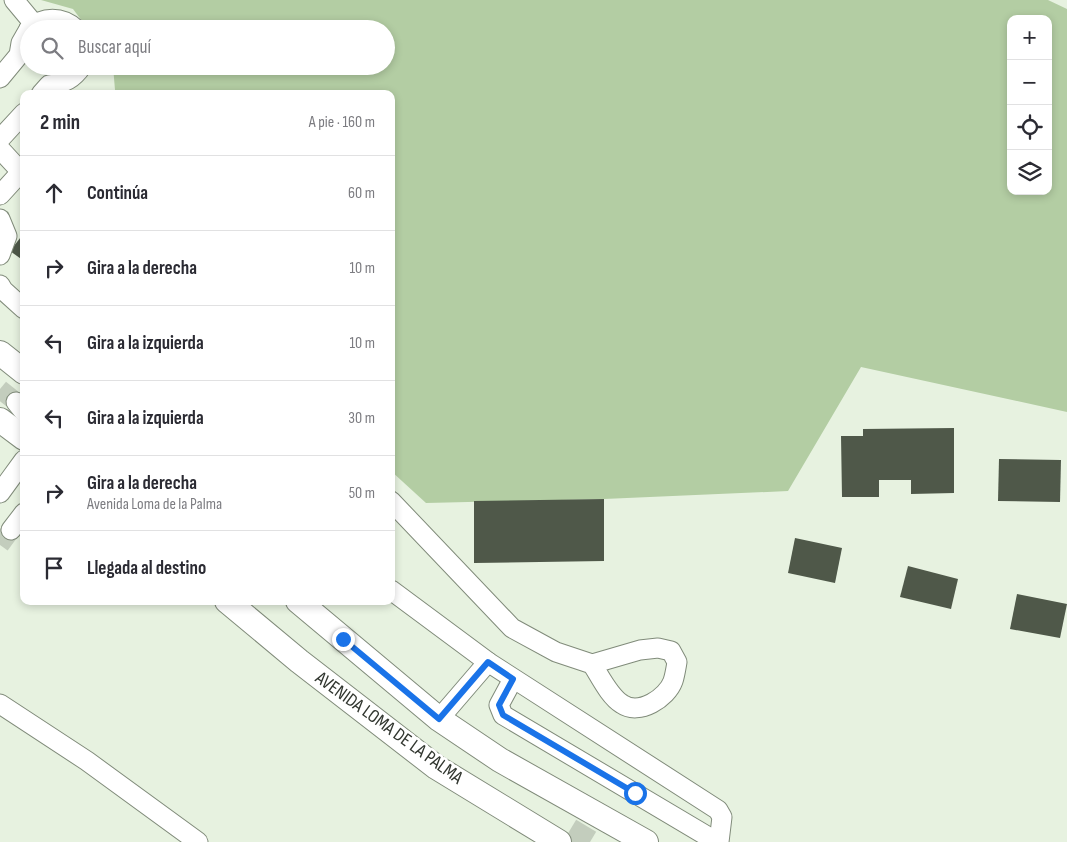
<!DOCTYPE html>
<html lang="es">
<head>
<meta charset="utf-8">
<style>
	:root { --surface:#fff; --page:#f7f7f7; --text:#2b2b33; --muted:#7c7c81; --line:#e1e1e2 }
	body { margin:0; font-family:"Sofia Sans Condensed",sans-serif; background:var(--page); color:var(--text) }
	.controls { position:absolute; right:15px; top:15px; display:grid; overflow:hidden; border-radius:10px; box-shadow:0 2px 8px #0003 }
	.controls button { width:45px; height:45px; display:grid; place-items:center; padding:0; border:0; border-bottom:1px solid var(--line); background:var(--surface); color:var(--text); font:25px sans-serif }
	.stop { position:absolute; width:15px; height:15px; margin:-11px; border:4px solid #1a73e8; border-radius:50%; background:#fff }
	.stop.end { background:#1a73e8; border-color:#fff; box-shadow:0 1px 5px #0008 }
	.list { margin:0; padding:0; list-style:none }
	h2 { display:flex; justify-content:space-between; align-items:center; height:65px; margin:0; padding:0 20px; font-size:21px }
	h2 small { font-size:16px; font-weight:400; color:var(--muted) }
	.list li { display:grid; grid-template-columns:32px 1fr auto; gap:15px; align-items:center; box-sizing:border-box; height:75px; padding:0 20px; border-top:1px solid var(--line) }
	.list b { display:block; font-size:19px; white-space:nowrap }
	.list p { margin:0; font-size:16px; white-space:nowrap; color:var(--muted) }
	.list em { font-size:16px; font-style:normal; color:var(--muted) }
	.icon { flex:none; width:28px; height:28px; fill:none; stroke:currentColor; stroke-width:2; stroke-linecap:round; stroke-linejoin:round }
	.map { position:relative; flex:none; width:1067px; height:842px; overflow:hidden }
	.search { position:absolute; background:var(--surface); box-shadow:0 2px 8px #0003; left:20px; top:20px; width:375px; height:55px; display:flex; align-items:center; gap:12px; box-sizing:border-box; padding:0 18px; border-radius:28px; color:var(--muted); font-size:19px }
	.panel { position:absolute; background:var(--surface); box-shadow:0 2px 8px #0003; left:20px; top:90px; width:375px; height:515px; border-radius:10px }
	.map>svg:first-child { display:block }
</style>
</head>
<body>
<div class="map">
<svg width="1067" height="842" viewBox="0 0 1067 842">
	<rect width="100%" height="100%" fill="#e7f2e0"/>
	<path fill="#b3cda3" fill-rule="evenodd" d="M41,0H1048L1067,9V412L861,367L788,491L604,499L426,503L391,471V94H119L115,90L113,66H386V29H88L73,9ZM1011,19H1048V191H1011Z"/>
	<g fill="#4f5849">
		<polygon points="24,233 24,261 10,251"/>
		<polygon points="954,428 954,493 911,494 911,480 879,480 879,497 842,497 841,436 863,436 863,429"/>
		<polygon points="999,459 1061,460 1060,502 998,501"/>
		<polygon points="604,499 604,561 474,563 474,501"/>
		<polygon points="795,538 842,548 835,583 788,573"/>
		<polygon points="908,566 958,579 951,609 900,597"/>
		<polygon points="1017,594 1067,604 1060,638 1010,629"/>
	</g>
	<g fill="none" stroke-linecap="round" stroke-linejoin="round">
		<g stroke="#c3cdbd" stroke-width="19" stroke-dasharray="19 9" stroke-linecap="butt">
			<polyline points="0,389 16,402"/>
			<polyline points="0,545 11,530"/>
		</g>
		<polyline stroke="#c3cdbd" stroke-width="24" stroke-dasharray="24 12" stroke-linecap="butt" points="570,830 590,842"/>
		<defs>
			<g id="minor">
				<polyline points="14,0 34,24"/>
				<path d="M29,29C43,16 62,16 76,29"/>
				<polyline points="0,78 19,55 21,43 29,29"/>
				<path d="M41,94L49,85C65,83 73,79 82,66"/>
				<polyline points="0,139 24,113"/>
				<polyline points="0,149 24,175"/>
				<polyline points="0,195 21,172"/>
				<polyline points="0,219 7,236 0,255"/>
				<polyline points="0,285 3,290 24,309"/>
				<polyline points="16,402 24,412"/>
				<polyline points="0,493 24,460"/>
				<path d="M391,501L512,628L556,652L592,664L640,650L658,648L671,651L677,662C676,668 675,675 673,681C667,698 639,716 622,704C609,696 600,676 592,664"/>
				<polyline points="11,530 24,513"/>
				<polyline points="391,590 488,662 439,719"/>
				<polyline points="488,662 718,810 722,817 719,842"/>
				<polyline points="513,679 499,705 503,715 717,842"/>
				<polyline points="0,704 87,761 198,842"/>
			</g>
			<g id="major">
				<polyline points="0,353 24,372"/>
				<polyline points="0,420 24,438"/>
				<polyline points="227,601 299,661 436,767 559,842"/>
				<polyline points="298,601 439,719 500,760 646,842"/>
			</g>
		</defs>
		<use href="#minor" stroke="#808b7a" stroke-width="21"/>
		<use href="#major" stroke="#808b7a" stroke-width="26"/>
		<use href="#minor" stroke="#fff" stroke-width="19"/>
		<use href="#major" stroke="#fff" stroke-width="24"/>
	</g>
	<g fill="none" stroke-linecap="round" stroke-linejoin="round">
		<polyline stroke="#1a73e8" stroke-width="6" points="343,639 439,719 488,662 513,679 499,705 503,715 635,793"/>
	</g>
	<g text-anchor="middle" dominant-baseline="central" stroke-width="5" stroke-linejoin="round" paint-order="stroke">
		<g font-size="19" fill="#323730" stroke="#fff">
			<text transform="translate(389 728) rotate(36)">AVENIDA LOMA DE LA PALMA</text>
		</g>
	</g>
</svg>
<div class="controls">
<button>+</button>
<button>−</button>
<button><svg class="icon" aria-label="locate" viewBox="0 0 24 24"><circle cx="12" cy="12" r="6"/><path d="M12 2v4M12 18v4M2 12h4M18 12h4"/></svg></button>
<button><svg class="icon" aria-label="layers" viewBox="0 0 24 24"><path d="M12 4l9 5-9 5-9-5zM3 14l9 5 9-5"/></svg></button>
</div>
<div class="stop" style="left:635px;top:793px"></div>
<div class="stop end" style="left:343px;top:639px"></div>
<div class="search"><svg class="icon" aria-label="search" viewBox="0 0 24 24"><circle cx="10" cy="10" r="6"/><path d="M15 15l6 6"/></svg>Buscar aquí</div>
<section class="panel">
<h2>2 min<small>A pie · 160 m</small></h2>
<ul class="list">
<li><svg class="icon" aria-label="ahead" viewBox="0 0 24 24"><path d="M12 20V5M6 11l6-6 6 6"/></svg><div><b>Continúa</b></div><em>60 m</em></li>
<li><svg class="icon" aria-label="right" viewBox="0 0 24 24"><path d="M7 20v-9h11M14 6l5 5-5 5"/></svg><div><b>Gira a la derecha</b></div><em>10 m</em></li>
<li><svg class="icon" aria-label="left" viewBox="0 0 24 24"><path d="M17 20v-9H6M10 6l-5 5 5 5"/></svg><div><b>Gira a la izquierda</b></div><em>10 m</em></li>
<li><svg class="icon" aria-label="left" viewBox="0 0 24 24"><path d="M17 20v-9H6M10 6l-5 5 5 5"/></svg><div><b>Gira a la izquierda</b></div><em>30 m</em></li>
<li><svg class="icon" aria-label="right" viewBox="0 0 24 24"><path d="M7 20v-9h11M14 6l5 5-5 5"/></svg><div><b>Gira a la derecha</b><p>Avenida Loma de la Palma</p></div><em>50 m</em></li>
<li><svg class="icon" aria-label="arrive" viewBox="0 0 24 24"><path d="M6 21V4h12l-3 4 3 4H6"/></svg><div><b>Llegada al destino</b></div></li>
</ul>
</section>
</div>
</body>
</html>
